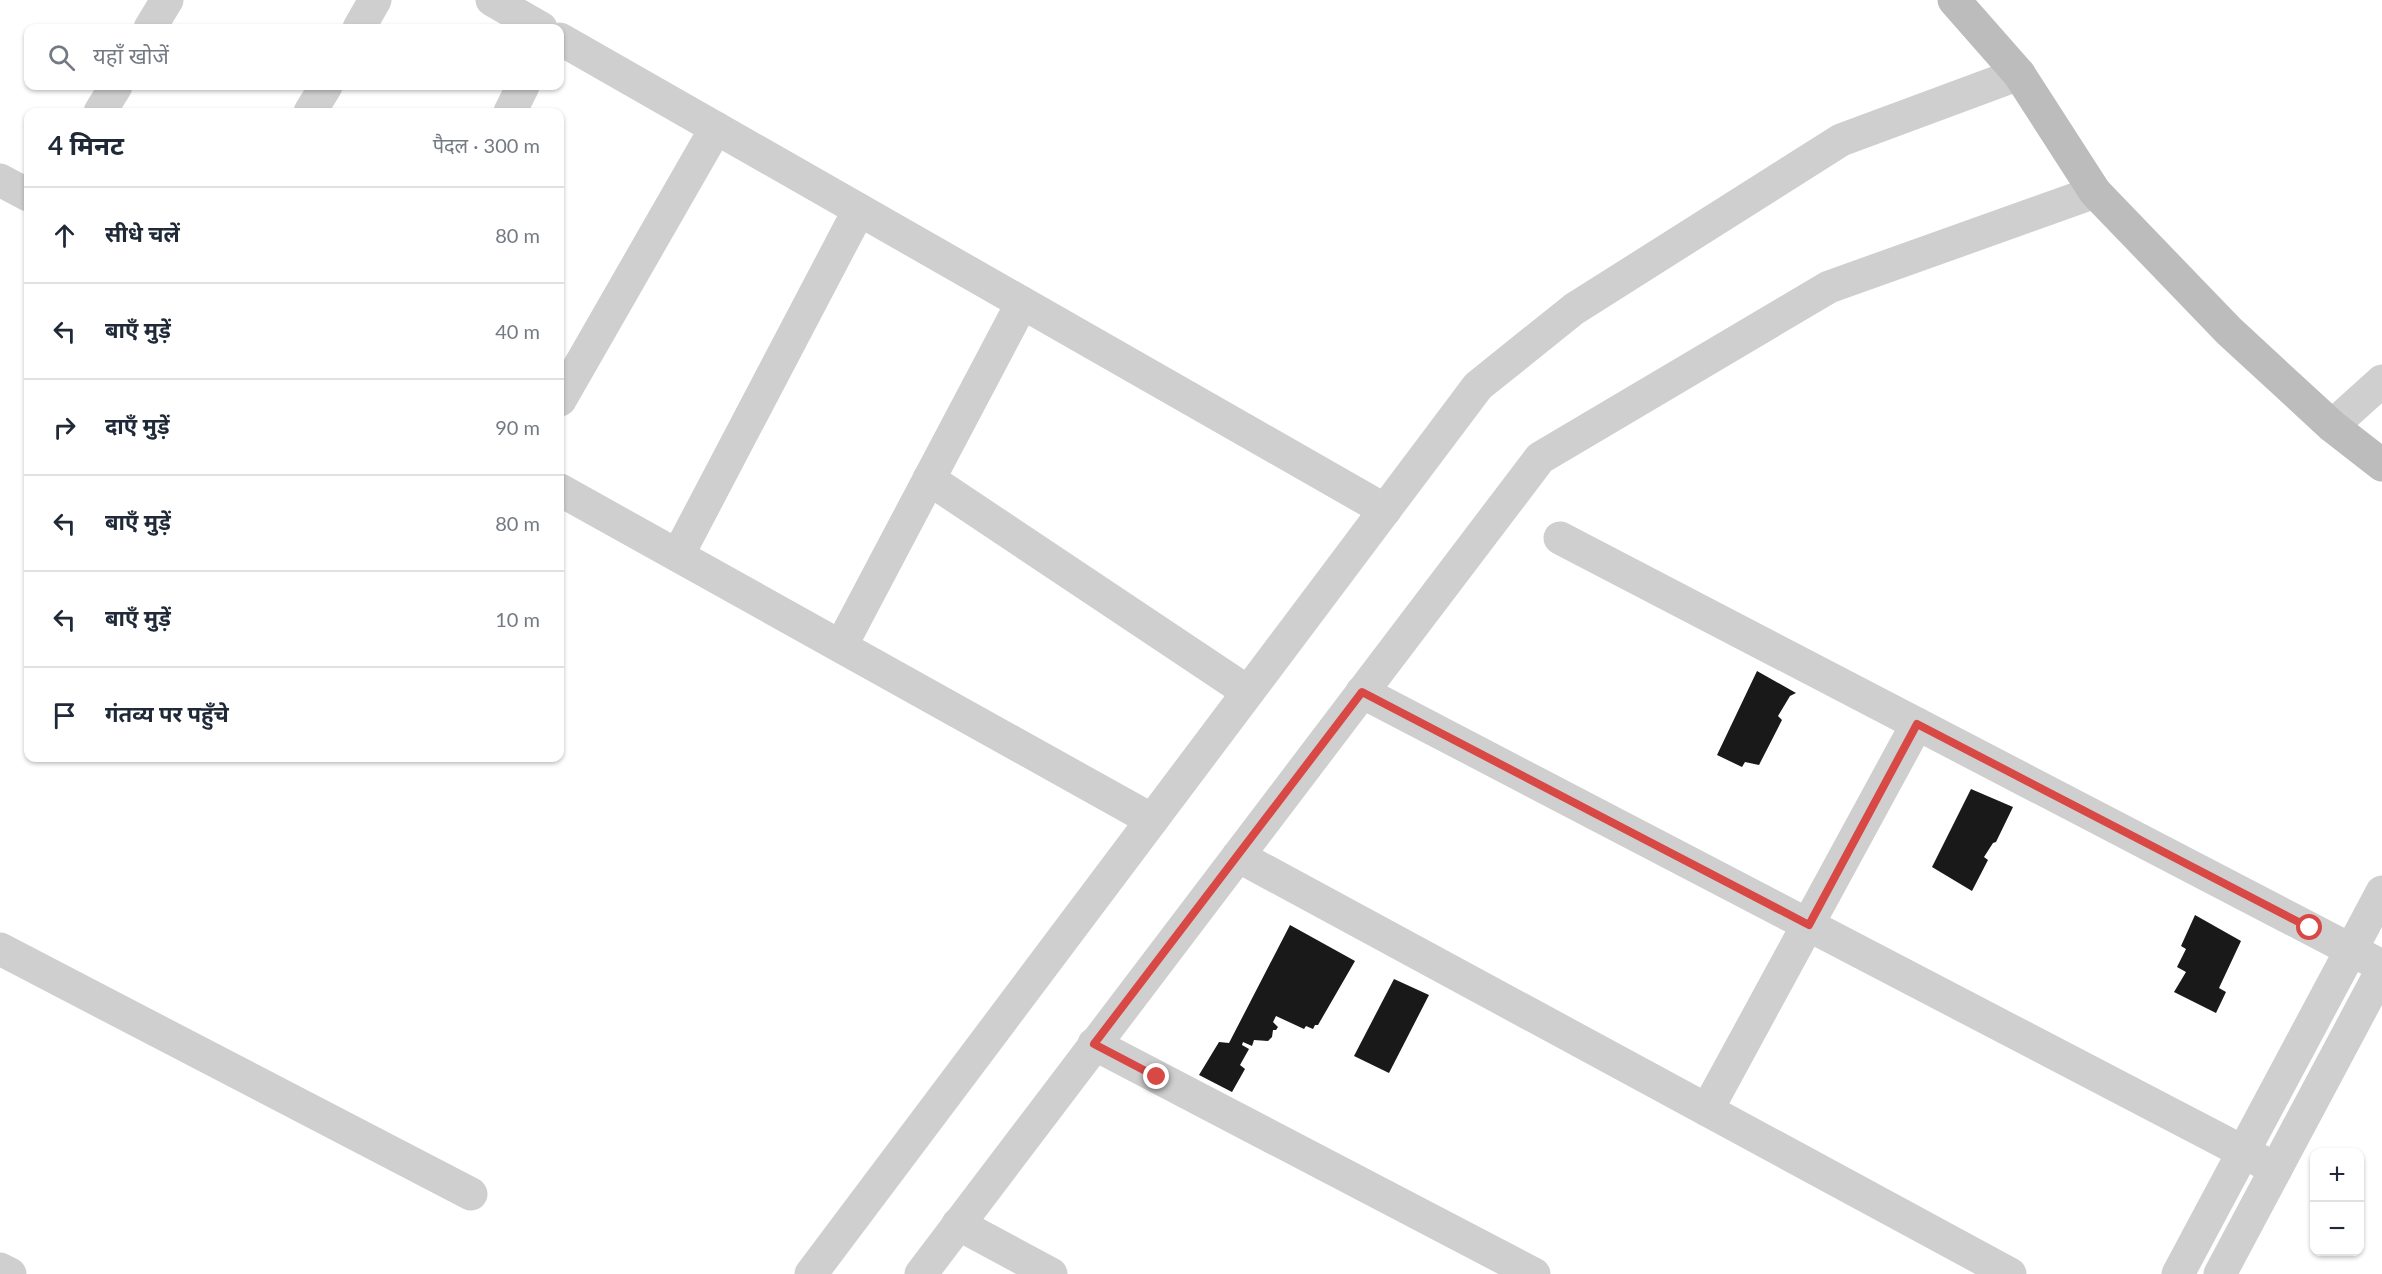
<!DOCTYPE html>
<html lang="hi">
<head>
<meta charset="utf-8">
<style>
	:root { --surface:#fff; --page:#f2f2f3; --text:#1f2937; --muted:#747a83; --line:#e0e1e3 }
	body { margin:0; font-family:Lato,"Noto Sans Devanagari",sans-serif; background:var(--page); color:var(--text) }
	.controls { position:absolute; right:18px; bottom:18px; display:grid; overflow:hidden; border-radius:12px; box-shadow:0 2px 4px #0004 }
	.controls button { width:54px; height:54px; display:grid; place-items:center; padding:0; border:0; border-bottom:2px solid var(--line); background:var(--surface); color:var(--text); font:30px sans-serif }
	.stop { position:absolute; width:18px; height:18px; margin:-14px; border:4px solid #d84845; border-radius:50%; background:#fff }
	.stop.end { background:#d84845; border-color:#fff; box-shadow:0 2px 6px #0008 }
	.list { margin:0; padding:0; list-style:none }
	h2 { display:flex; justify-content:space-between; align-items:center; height:78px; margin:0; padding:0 24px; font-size:26px }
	h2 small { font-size:20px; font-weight:400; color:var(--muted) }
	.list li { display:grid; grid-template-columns:39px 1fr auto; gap:18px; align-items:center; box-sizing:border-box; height:96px; padding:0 24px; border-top:2px solid var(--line) }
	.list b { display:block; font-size:22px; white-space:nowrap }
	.list em { font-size:20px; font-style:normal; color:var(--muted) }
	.icon { flex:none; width:33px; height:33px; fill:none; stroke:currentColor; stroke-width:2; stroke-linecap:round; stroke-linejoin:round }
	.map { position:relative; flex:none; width:2382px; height:1274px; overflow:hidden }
	.search { position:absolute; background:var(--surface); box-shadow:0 2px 4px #0004; left:24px; top:24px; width:540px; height:66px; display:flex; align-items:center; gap:15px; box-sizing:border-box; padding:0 21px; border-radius:12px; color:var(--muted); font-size:22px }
	.panel { position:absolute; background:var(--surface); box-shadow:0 2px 4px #0004; left:24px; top:108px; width:540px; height:654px; border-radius:12px }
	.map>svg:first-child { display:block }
</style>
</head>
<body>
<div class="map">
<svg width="2382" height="1274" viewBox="0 0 2382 1274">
	<rect width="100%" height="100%" fill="#fff"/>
	<g fill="#191919">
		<polygon points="1757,671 1796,693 1790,696 1778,716 1782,720 1759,765 1745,762 1742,767 1717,755"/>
		<polygon points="1971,789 2013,807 1996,842 1993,843 1984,857 1988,860 1972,891 1932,867"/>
		<polygon points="2195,915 2241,941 2219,988 2226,992 2216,1013 2174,992 2186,972 2177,967 2186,949 2181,946"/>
		<polygon points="1290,925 1355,961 1318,1025 1315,1025 1313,1029 1306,1026 1304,1029 1276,1016 1273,1022 1278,1027 1276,1030 1273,1030 1272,1037 1268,1041 1254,1040 1252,1046 1243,1042 1242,1045 1249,1049 1240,1065 1245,1069 1232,1092 1199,1075 1219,1042 1229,1043"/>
		<polygon points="1394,979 1429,995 1389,1073 1354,1056"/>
	</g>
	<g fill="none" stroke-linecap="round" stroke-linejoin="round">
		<g stroke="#cfcfcf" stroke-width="33">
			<polyline points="492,0 541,28"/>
			<polyline points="150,28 167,0"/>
			<polyline points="359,28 375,0"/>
			<polyline points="560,39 1385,510"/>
			<polyline points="100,112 116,86"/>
			<polyline points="310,112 326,86"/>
			<polyline points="510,112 523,86"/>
			<polyline points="0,180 28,195"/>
			<polyline points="560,400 716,128"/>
			<polyline points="2332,426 2382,381"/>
			<polyline points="929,479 1248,692"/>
			<polyline points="560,490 1152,820"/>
			<polyline points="1560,538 2382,966"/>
			<polyline points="678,555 859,210"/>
			<polyline points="841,646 1022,303"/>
			<polyline points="1362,692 2276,1169"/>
			<polyline points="1238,856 2010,1274"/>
			<polyline points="0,949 471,1194"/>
			<polyline points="1094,1044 1534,1274"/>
			<polyline points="1707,1110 1917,724"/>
			<polyline points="958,1224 1051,1274"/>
			<polyline points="0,1269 10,1274"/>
			<polyline points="811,1274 1478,386 1574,309 1841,140 2019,74"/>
			<polyline points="921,1274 1540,458 1829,287 2095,192"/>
			<polyline points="2178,1274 2382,892"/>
			<polyline points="2220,1274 2382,970"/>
		</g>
		<polyline stroke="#bcbcbc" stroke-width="33" points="1954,0 2019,74 2095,192 2229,331 2332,426 2382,465"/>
	</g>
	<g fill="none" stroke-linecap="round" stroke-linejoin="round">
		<polyline stroke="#d84845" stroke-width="8" points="1157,1077 1094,1044 1362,692 1809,925 1917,724 2310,928"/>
	</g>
</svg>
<div class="controls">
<button>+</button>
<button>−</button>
</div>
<div class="stop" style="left:2310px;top:928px"></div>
<div class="stop end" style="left:1157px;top:1077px"></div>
<div class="search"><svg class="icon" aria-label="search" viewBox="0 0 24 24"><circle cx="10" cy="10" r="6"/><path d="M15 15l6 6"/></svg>यहाँ खोजें</div>
<section class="panel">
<h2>4 मिनट<small>पैदल · 300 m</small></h2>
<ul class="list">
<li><svg class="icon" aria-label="ahead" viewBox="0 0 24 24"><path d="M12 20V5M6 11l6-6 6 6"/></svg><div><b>सीधे चलें</b></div><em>80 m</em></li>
<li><svg class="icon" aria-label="left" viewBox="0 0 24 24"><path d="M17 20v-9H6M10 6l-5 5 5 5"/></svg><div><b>बाएँ मुड़ें</b></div><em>40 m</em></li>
<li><svg class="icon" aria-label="right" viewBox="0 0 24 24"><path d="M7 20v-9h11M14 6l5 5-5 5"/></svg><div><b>दाएँ मुड़ें</b></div><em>90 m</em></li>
<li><svg class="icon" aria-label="left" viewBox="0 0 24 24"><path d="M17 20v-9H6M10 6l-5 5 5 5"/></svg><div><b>बाएँ मुड़ें</b></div><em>80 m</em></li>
<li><svg class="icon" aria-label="left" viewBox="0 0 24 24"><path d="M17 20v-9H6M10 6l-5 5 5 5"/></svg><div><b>बाएँ मुड़ें</b></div><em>10 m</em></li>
<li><svg class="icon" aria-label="arrive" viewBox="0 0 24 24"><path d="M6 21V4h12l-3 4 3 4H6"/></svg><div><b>गंतव्य पर पहुँचे</b></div></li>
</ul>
</section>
</div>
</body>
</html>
